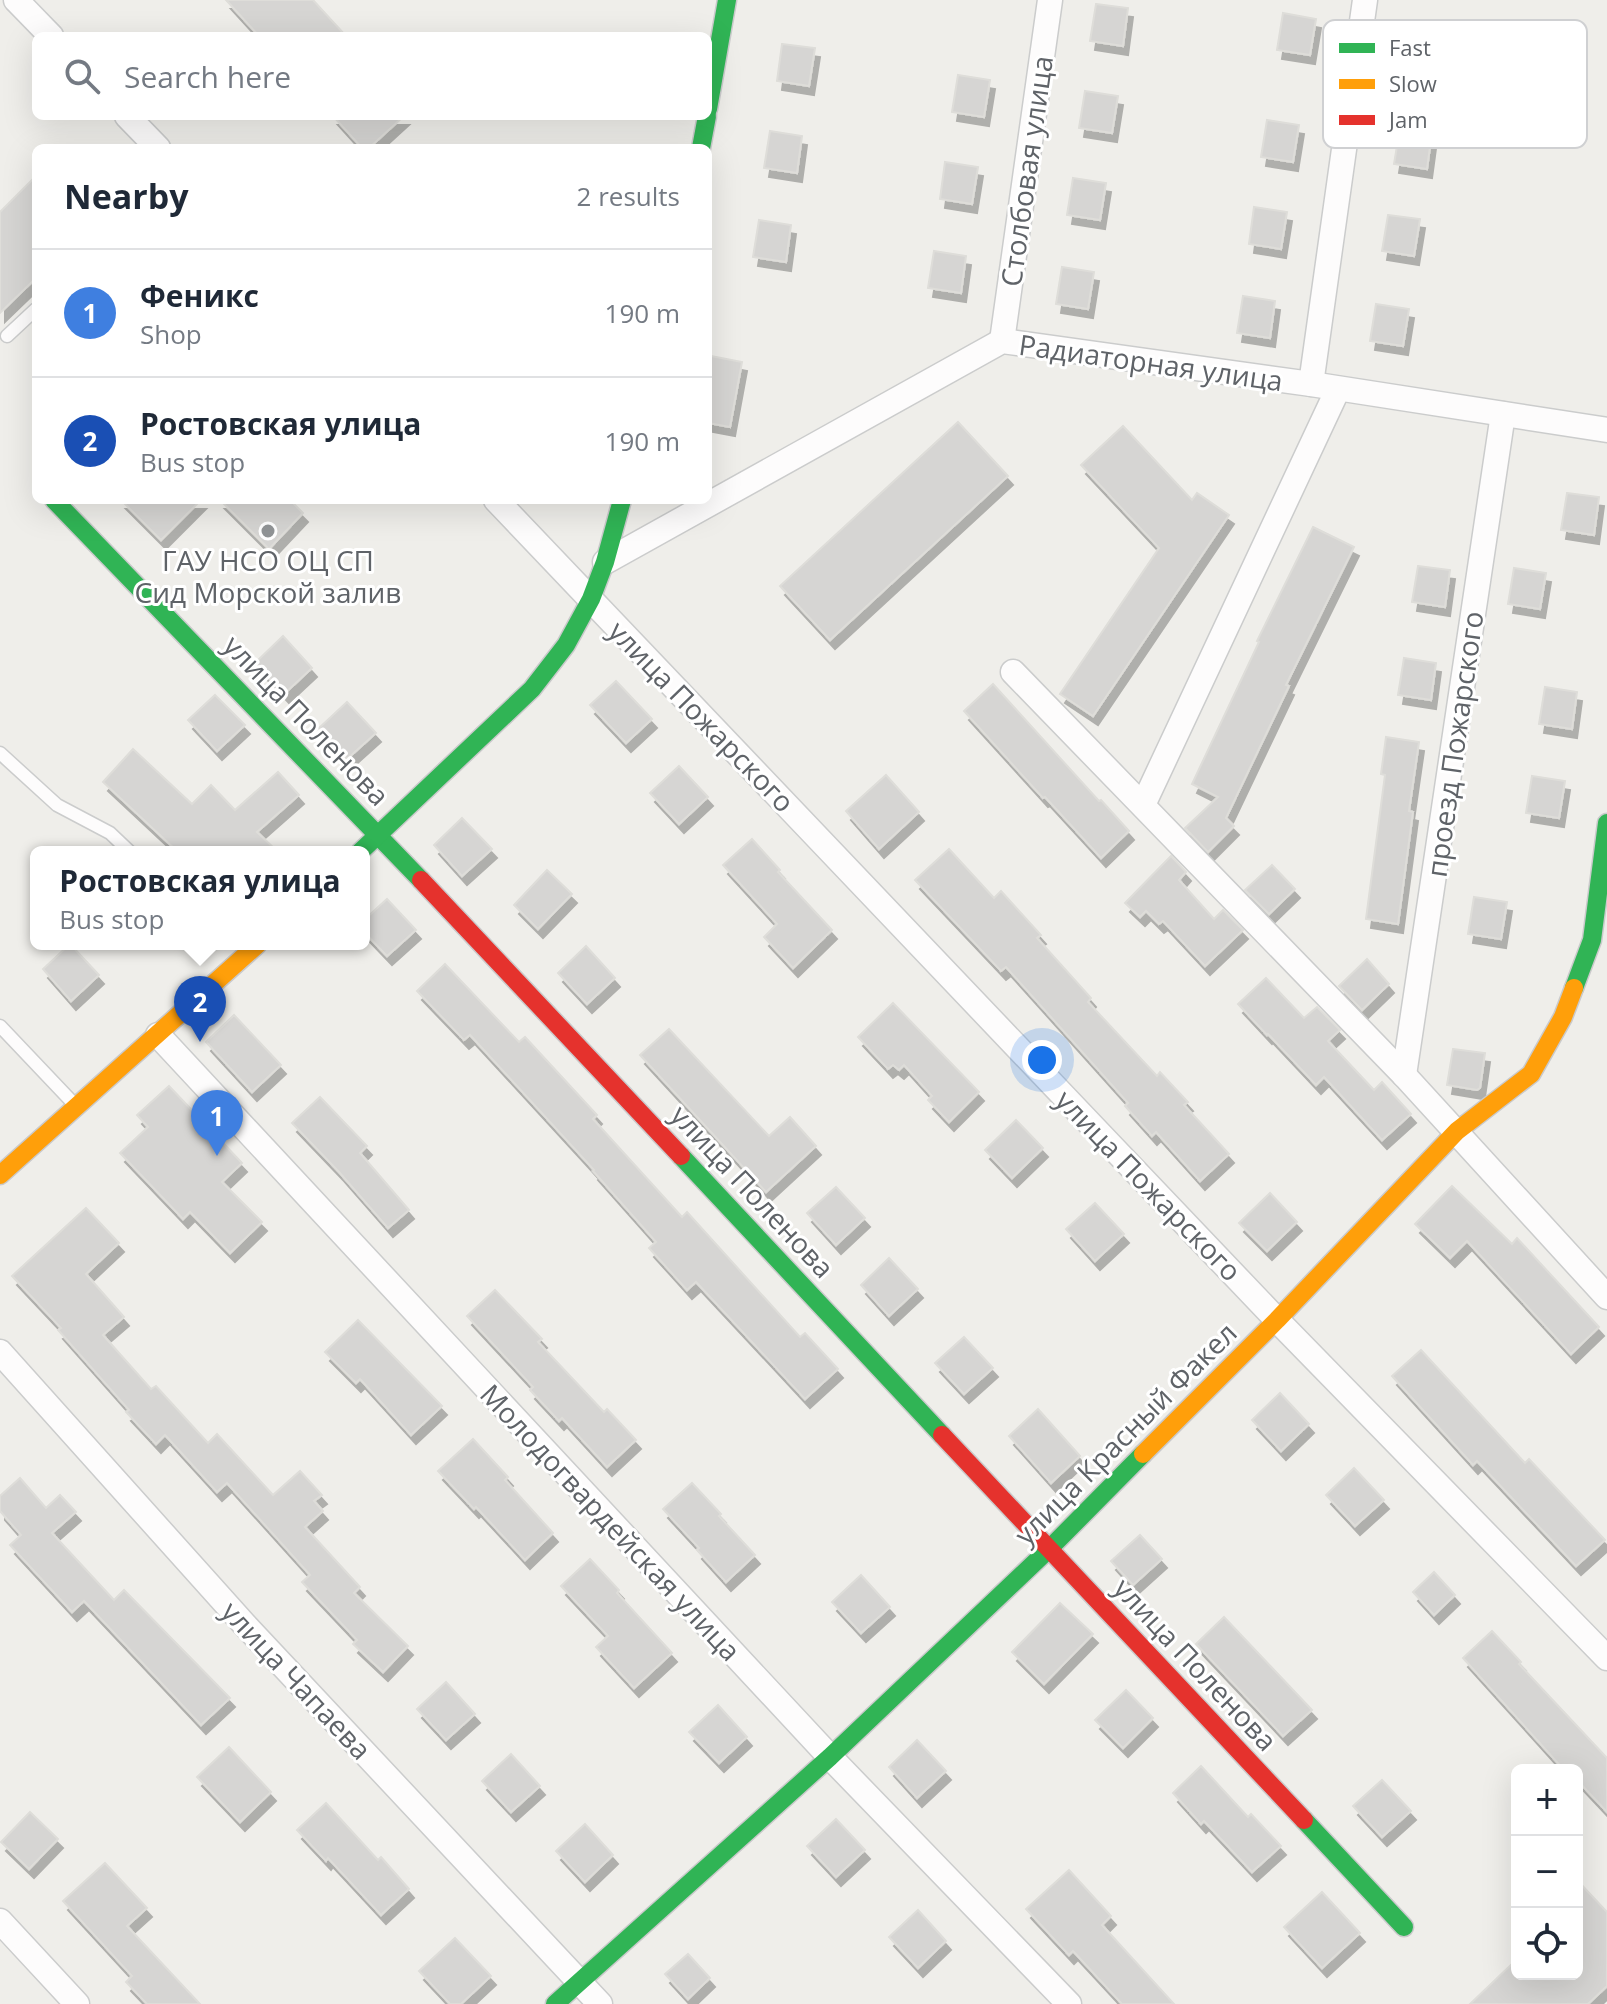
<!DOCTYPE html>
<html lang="en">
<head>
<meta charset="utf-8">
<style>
	:root { --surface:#fff; --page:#f6f6f7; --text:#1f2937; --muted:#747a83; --line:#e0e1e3; --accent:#1a73e8 }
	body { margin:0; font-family:"Open Sans",sans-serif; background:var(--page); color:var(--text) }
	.controls { position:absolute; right:24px; bottom:24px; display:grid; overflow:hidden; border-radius:12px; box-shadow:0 8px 32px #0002 }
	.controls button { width:72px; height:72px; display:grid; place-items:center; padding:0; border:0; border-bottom:2px solid var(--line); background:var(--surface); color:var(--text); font:40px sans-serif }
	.you { position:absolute; left:1042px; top:1060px; width:28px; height:28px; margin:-20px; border:6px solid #fff; border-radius:50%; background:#1a73e8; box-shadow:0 0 0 12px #1a73e833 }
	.badge { display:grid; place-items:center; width:52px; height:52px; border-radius:50%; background:var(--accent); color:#fff; font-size:26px; font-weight:700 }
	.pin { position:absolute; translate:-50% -66px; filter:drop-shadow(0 2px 4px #0008) }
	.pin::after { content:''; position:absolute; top:42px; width:28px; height:24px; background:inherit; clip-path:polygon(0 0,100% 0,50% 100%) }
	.popup { position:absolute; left:30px; top:846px; width:340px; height:104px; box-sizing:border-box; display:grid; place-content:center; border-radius:12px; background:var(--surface); filter:drop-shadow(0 2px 6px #0005); font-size:26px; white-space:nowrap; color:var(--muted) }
	.popup b { font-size:30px; color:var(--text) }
	.popup::after { content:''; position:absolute; left:50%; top:100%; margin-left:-16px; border:16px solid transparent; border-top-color:var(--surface) }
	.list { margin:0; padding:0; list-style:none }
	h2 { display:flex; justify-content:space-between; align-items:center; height:104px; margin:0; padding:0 32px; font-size:34px }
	h2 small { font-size:26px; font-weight:400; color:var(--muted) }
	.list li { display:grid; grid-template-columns:52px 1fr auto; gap:24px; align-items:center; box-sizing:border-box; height:128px; padding:0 32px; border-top:2px solid var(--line) }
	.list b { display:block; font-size:30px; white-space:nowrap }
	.list p { margin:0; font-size:26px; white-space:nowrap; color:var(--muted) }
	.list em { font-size:26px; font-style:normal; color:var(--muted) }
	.icon { flex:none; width:44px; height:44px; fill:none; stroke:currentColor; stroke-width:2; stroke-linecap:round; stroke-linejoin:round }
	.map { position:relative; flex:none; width:1607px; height:2004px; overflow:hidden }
	.search { position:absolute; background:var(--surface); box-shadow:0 8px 32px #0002; left:32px; top:32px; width:680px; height:88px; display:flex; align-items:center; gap:20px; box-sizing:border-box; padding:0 28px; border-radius:12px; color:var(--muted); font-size:30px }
	.panel { position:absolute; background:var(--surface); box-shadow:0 8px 32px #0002; left:32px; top:144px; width:680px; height:360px; border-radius:12px }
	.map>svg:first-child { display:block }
</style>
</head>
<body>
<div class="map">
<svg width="1607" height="2004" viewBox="0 0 1607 2004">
	<defs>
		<filter id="shadow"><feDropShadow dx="5" dy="9" stdDeviation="0" flood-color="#0004"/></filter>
	</defs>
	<rect width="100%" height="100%" fill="#efeeea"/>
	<g fill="#d6d5d3" stroke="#deddd9" stroke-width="2" filter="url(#shadow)">
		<polygon points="226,0 313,0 346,36 259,36"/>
		<polygon points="1096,4 1128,8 1123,46 1090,41"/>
		<polygon points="1283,13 1316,19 1310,55 1277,50"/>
		<polygon points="1416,21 1449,26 1443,63 1410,58"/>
		<polygon points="782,44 815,48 809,86 777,81"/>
		<polygon points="958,75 990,80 984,117 952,112"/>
		<polygon points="1085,91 1118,96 1112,133 1079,128"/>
		<polygon points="333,116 404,116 369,148 362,148"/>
		<polygon points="1267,120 1299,125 1293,162 1261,157"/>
		<polygon points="1400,128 1432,132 1427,169 1394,164"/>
		<polygon points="770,131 802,136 797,173 764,168"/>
		<polygon points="945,162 978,167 972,204 940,199"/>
		<polygon points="36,176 36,278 0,313 0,212"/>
		<polygon points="1073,178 1106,183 1100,220 1067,215"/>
		<polygon points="1254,207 1287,212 1281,249 1249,244"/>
		<polygon points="1388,215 1420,219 1414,256 1382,251"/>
		<polygon points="759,220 791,225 786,262 753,257"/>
		<polygon points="934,251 966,256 961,293 928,288"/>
		<polygon points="1062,267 1094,272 1088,309 1056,304"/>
		<polygon points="1243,296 1275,301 1270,338 1237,333"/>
		<polygon points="1376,304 1409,309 1403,346 1370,341"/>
		<polygon points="711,356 742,362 730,427 708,423 708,371"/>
		<polygon points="958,422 1008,476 830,640 780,586"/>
		<polygon points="1123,426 1192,500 1197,493 1229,515 1093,716 1060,694 1159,548 1081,465"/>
		<polygon points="1567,493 1599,497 1594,535 1561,530"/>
		<polygon points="121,500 201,500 161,540"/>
		<polygon points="220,500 290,500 303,513 269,549"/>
		<polygon points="1313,527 1354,547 1286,685 1289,686 1226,818 1234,826 1208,852 1185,828 1218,797 1192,784 1259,642 1257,641"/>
		<polygon points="1418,566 1450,570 1445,607 1412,602"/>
		<polygon points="1514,568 1546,573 1540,609 1508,604"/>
		<polygon points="283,636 312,668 284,694 255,663"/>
		<polygon points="1404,658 1436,663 1431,700 1398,695"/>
		<polygon points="616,681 652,719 626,743 590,705"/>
		<polygon points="993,684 1099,801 1101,800 1129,831 1101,858 1045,797 1043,798 964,711"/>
		<polygon points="1545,687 1577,692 1572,729 1539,724"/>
		<polygon points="215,695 245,725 217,751 188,720"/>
		<polygon points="347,702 376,733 347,759 319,728"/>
		<polygon points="1386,737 1419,742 1409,811 1413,812 1398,924 1366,919 1385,775 1381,774"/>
		<polygon points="133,749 192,804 211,785 235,810 278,772 299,795 257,832 278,852 178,852 103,782"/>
		<polygon points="679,766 708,797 679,824 650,793"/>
		<polygon points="886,775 919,812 879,849 846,811"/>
		<polygon points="1532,776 1565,781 1559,818 1526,813"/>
		<polygon points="462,818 492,849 462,876 434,845"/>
		<polygon points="752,839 780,870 778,872 832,930 793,968 764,937 777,924 723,865"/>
		<polygon points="949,849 994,898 1001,891 1041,935 1037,938 1091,998 1088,1002 1157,1076 1160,1072 1188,1102 1184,1105 1229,1154 1200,1181 1156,1132 1152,1136 1125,1106 1128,1103 1006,967 1001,971 915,880"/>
		<polygon points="1171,856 1186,872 1179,880 1214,919 1223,910 1243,930 1205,966 1163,921 1159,924 1146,911 1140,917 1125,903"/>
		<polygon points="1272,865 1295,889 1269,914 1245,890"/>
		<polygon points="547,870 572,894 538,929 514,905"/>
		<polygon points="1474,897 1507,902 1501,939 1468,934"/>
		<polygon points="387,899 416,930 387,956 364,932 364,920"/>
		<polygon points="70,944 99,975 71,1001 43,969"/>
		<polygon points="586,946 615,978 587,1004 558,973"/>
		<polygon points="1367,959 1389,984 1362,1010 1339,986"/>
		<polygon points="445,964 519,1042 525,1037 597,1115 593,1119 682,1217 687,1212 800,1337 805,1333 838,1369 805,1399 696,1282 687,1290 649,1248 656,1242 593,1171 594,1170 470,1035 464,1040 417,991"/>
		<polygon points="1266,978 1304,1018 1317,1007 1340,1030 1328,1041 1374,1090 1382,1082 1411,1114 1382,1140 1324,1077 1316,1085 1268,1034 1267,1035 1238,1004"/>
		<polygon points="893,1003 979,1092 949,1122 928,1100 932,1096 904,1065 899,1070 893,1065 888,1069 858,1037"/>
		<polygon points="234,1015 281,1065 252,1092 206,1042"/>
		<polygon points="669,1029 769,1136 790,1117 816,1146 766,1192 640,1055"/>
		<polygon points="1453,1049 1485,1053 1480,1088 1477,1090 1447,1085"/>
		<polygon points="169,1086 242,1163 222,1182 262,1222 230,1253 190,1212 183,1219 120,1153 148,1127 137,1115"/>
		<polygon points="320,1097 367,1146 360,1153 409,1210 388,1228 339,1172 292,1123"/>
		<polygon points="1016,1120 1043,1148 1012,1178 985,1150"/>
		<polygon points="1452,1186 1512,1244 1517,1238 1599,1327 1571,1354 1467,1241 1450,1258 1415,1224"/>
		<polygon points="836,1187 865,1218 836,1245 807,1213"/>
		<polygon points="1270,1193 1297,1222 1267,1251 1239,1223"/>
		<polygon points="1095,1203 1124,1234 1095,1261 1066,1229"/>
		<polygon points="86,1208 119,1243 86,1274 124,1317 103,1335 151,1389 156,1386 208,1443 217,1434 273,1495 300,1471 322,1495 314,1501 323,1511 305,1527 360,1587 354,1593 408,1646 383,1672 353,1644 357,1640 302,1582 310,1575 227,1483 217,1492 165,1435 156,1444 126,1412 129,1410 58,1330 61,1328 12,1276"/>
		<polygon points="889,1258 918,1289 889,1316 861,1285"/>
		<polygon points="495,1290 542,1339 538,1342 604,1412 607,1409 636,1440 607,1467 562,1418 559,1421 530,1390 533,1387 467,1316"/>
		<polygon points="358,1320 442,1406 411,1435 360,1379 356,1383 325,1352"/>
		<polygon points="964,1337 993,1368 964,1394 935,1363"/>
		<polygon points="1421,1350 1525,1463 1529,1459 1605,1540 1576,1566 1477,1461 1473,1465 1392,1376"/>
		<polygon points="1280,1393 1309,1424 1281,1451 1252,1420"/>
		<polygon points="1038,1409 1080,1456 1051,1483 1009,1436"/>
		<polygon points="473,1439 508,1477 505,1480 553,1533 525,1560 476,1507 474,1509 438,1471"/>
		<polygon points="1354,1468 1384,1500 1355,1526 1326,1495"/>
		<polygon points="20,1478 46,1508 60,1495 76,1512 52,1533 114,1600 124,1590 230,1698 201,1725 84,1601 72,1612 10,1545 21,1535 0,1511 0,1496"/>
		<polygon points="692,1483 721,1514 719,1516 755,1555 726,1582 697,1550 699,1548 663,1509"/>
		<polygon points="1140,1535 1162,1559 1133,1585 1111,1561"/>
		<polygon points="590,1559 619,1590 617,1593 672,1653 634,1688 596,1647 608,1636 561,1586"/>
		<polygon points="1434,1572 1455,1595 1434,1615 1413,1592"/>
		<polygon points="861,1575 890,1607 861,1633 832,1602"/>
		<polygon points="1060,1603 1093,1634 1044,1684 1012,1652"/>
		<polygon points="1224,1617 1312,1710 1283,1736 1196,1644"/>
		<polygon points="1492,1631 1521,1662 1519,1664 1607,1758 1607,1812 1577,1780 1577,1770 1564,1770 1463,1658"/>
		<polygon points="446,1682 475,1714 446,1740 417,1709"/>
		<polygon points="1126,1690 1153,1718 1123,1748 1095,1720"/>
		<polygon points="718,1705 747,1737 719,1763 689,1732"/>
		<polygon points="917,1740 946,1771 917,1798 889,1767"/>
		<polygon points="229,1747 271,1792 240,1822 197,1777"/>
		<polygon points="511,1754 540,1786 511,1812 482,1781"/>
		<polygon points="1201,1766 1248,1817 1251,1814 1281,1846 1252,1872 1204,1821 1201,1824 1173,1793"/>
		<polygon points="1382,1780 1411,1811 1382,1837 1353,1806"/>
		<polygon points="326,1803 378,1860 381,1857 409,1889 381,1915 328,1858 326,1861 297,1830"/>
		<polygon points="30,1812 58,1839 29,1869 1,1842"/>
		<polygon points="836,1819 865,1850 836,1877 807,1846"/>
		<polygon points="585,1824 613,1855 585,1882 556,1851"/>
		<polygon points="105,1863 147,1908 127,1926 200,2004 147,2004 126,1982 132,1976 63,1901"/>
		<polygon points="1069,1870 1111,1916 1102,1925 1174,2004 1122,2004 1073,1951 1069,1955 1026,1909"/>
		<polygon points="1577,1880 1607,1912 1607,1986 1588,2004 1470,2004 1517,1959 1517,1974 1577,1974"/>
		<polygon points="1322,1892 1360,1933 1322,1968 1284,1927"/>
		<polygon points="918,1910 946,1941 918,1968 889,1937"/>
		<polygon points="455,1938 491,1976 461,2004 450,2004 419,1971"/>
		<polygon points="688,1954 710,1978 688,1999 665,1974"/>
	</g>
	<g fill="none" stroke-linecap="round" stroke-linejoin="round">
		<defs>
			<g id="lane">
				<polyline points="7,336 36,309"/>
				<polyline points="0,753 57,805 110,833 130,852"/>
				<polyline points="0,1026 75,1105"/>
			</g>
			<g id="street">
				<polyline points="16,0 51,36"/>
				<polyline points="127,116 158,148"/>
				<polyline points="1002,341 1050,0"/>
				<polyline points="1311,384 1365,0"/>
				<polyline points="496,500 1277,1320 1607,1658"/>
				<polyline points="605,562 1002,341 1311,384 1607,430"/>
				<polyline points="1013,672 1404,1075 1607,1297"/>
				<polyline points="1143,805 1338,389"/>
				<polyline points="158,1035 830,1757 1069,2004"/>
				<polyline points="1404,1075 1503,414"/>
				<polyline points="0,1352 244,1624 600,2004"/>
				<polyline points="0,1921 77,2004"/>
			</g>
			<g id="fast">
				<polyline points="708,109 727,0"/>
				<polyline points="701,148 707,116"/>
				<polyline points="54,500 421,880"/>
				<polyline points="360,852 532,689 566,645 591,599 605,562 622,500"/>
				<polyline points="1574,988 1592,940 1607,823"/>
				<polyline points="681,1156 942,1435"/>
				<polyline points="1304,1820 1404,1927"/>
				<polyline points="555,2004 830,1757 1050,1548 1143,1454"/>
			</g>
			<g id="slow">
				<polyline points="0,1175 258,944"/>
				<polyline points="1143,1454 1277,1320 1457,1131 1531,1074 1563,1017 1574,988"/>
			</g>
			<g id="jam">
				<polyline points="421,880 681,1156"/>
				<polyline points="942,1435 1304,1820"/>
			</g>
		</defs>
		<use href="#lane" stroke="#cbcccc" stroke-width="15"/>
		<use href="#street" stroke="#cbcccc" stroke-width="27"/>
		<use href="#fast" stroke="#cacacb" stroke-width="21"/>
		<use href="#slow" stroke="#cacacb" stroke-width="21"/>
		<use href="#jam" stroke="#cacacb" stroke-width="21"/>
		<use href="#lane" stroke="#fdfcfc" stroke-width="12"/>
		<use href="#street" stroke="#fdfcfc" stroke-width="24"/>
		<use href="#fast" stroke="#30b455" stroke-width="18"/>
		<use href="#slow" stroke="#ff9f0a" stroke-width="18"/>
		<use href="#jam" stroke="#e5322d" stroke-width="18"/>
	</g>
	<circle fill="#919496" stroke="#fff" stroke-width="3" cx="268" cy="531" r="8"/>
	<g text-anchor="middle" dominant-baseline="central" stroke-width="6" stroke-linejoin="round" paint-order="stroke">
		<g font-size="28" fill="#5f6368" stroke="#fff">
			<text transform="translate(1026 171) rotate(-82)">Столбовая улица</text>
			<text transform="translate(1151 362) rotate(8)">Радиаторная улица</text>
			<text transform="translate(702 716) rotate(46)">улица Пожарского</text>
			<text transform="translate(307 720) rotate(46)">улица Поленова</text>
			<text transform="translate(1454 744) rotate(-82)">проезд Пожарского</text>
			<text transform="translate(1149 1185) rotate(46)">улица Пожарского</text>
			<text transform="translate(753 1191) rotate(47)">улица Поленова</text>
			<text transform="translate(1125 1433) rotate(-45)">улица Красный Факел</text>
			<text transform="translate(611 1522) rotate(47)">Молодогвардейская улица</text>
			<text transform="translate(1196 1664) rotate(47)">улица Поленова</text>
			<text transform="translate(297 1680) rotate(47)">улица Чапаева</text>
		</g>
		<g font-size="28" fill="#5f6368" stroke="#fff">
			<text x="268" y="560">ГАУ НСО ОЦ СП<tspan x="268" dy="32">Сид Морской залив</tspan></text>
		</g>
	</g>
	<rect x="1323" y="20" width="264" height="128" rx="12" fill="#fff" stroke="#cfd0d2" stroke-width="2"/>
	<rect x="1339" y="43" width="36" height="10" fill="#30b455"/>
	<rect x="1339" y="79" width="36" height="10" fill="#ff9f0a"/>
	<rect x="1339" y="115" width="36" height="10" fill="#e5322d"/>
	<g font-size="22" fill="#5f6368">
		<text x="1389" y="56">Fast</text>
		<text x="1389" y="92">Slow</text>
		<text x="1389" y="128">Jam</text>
	</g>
</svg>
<div class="controls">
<button>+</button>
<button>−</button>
<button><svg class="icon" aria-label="locate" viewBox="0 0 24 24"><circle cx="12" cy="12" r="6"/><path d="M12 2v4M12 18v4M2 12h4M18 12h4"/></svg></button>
</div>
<div class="you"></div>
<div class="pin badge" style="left:217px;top:1156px;background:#3f7fe0">1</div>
<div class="pin badge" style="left:200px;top:1042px;background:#1a4fb4">2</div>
<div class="popup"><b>Ростовская улица</b>Bus stop</div>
<div class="search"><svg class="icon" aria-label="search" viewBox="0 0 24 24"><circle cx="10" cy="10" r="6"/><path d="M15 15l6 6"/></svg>Search here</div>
<section class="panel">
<h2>Nearby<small>2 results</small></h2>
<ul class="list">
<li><span class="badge" style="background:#3f7fe0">1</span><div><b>Феникс</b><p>Shop</p></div><em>190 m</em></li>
<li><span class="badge" style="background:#1a4fb4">2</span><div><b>Ростовская улица</b><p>Bus stop</p></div><em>190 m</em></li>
</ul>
</section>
</div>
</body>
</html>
